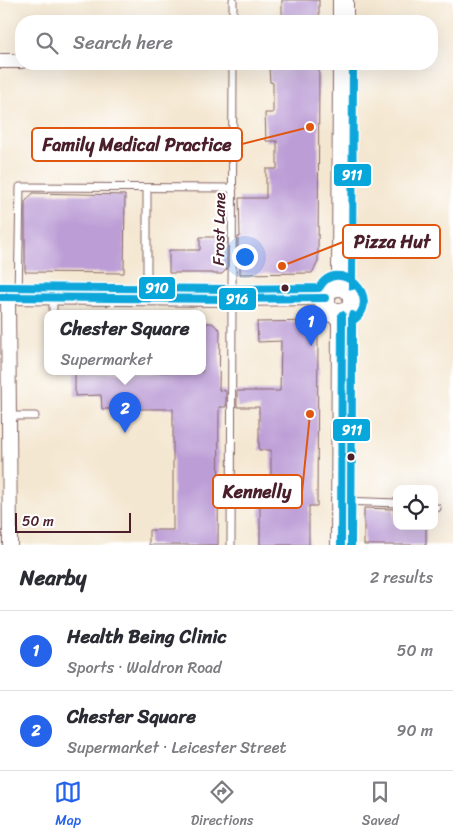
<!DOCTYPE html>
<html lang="en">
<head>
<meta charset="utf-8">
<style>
	:root { --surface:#fff; --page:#f7f7f7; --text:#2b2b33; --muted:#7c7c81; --line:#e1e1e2; --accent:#2563eb }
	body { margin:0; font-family:Sriracha,sans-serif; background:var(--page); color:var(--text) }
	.controls { position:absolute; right:15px; bottom:15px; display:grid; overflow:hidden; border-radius:10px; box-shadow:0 5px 20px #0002 }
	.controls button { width:45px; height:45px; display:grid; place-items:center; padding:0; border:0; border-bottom:1px solid var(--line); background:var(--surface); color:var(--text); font:25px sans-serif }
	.scale { position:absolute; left:15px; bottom:12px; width:116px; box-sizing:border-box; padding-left:5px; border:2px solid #4a1f2b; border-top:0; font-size:14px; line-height:18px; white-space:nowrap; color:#4a1f2b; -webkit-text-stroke:4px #fff; paint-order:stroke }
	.you { position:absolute; left:244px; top:256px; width:18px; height:18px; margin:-12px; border:4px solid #fff; border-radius:50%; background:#1a73e8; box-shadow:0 0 0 8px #1a73e833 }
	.badge { display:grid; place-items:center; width:32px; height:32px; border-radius:50%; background:var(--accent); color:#fff; font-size:16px; font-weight:700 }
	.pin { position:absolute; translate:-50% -41px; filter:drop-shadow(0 1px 2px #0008) }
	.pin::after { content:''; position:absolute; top:26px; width:18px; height:15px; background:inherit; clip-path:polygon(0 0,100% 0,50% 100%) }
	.popup { position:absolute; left:44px; top:310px; width:162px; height:65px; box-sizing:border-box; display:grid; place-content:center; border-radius:10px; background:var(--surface); filter:drop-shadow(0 1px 4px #0005); font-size:16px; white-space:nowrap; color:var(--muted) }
	.popup b { font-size:19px; color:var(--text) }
	.popup::after { content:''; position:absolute; left:50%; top:100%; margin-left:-10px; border:10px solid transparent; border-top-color:var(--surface) }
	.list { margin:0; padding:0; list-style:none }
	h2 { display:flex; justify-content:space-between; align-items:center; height:65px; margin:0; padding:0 20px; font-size:21px }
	h2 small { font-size:16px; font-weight:400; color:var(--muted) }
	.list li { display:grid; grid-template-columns:32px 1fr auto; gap:15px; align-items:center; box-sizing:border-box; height:80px; padding:0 20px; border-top:1px solid var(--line) }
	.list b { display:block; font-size:19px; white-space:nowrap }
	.list p { margin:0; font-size:16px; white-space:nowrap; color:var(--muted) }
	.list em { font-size:16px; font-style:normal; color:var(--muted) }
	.icon { flex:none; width:28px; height:28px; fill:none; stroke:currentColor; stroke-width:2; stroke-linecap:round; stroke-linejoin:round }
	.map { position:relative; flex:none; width:453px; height:545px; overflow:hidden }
	.search { position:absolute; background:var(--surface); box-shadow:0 5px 20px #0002; left:15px; right:15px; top:15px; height:55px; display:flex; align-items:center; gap:12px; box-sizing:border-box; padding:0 18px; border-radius:20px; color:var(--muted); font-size:19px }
	.sheet { height:225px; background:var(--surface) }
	nav { display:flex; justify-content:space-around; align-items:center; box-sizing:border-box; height:70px; border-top:1px solid var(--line); background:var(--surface); font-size:14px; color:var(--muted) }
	nav a { display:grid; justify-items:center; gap:2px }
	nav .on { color:var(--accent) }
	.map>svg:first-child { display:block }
</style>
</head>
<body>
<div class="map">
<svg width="453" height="545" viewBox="0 0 453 545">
	<rect width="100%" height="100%" fill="#fff"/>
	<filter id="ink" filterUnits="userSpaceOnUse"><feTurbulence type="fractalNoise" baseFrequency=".02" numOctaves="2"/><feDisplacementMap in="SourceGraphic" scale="10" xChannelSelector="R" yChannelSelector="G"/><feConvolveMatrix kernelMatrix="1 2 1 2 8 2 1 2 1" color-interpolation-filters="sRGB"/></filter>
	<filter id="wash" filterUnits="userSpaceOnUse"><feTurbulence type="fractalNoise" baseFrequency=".0096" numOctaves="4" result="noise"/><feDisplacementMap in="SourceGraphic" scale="20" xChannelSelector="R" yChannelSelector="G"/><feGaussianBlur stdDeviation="1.12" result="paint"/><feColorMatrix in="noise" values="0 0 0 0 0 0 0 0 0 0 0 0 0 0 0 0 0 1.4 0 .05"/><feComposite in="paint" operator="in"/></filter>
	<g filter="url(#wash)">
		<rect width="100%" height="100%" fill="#f4e7d1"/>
		<g id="blocks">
			<g fill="#bc9dd6">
				<rect x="282" y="0" width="37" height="21"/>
				<polygon points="271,64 319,64 318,262 312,273 240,274 240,254 238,257 238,237 240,237 239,198 266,198 266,169 277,169 277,141 266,141 265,113 273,113 273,83 270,82 269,69 271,69"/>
				<polygon points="33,193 125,195 124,273 25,272 25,202"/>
				<polygon points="200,237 227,237 227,269 222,274 213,274 213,273 169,273 169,250 200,250"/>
				<polygon points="315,321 318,325 318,340 317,506 309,506 309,545 260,545 260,505 241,505 241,488 271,488 271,450 259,450 259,407 237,407 237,391 280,391 281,341 258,342 257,322"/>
				<polygon points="202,323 212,323 220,330 219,390 226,391 226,407 219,407 218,545 149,545 149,530 173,530 173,409 102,409 101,395 75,396 75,372 202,372"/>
				<polygon points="364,508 394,509 394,520 397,520 397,526 426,526 426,545 364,545"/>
			</g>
		</g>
	</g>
	<g filter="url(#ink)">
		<use href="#blocks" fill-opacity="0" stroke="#866565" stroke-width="1"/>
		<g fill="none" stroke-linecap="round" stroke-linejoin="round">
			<defs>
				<g id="lane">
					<polyline points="233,21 233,0"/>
					<polyline points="147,188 147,299"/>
					<polyline points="18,298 20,187 233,188"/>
					<polyline points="53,298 53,314"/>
					<polyline points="9,416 35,416"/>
					<polyline points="342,501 397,503"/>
					<polyline points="434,507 437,508"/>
					<polyline points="231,545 233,64"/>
				</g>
				<g id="street">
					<polyline points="0,61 21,61"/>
					<polyline points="0,297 232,299 325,298"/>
					<polyline points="8,297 10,545"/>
				</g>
				<g id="secondary">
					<polyline points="343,21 343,0"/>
					<circle cx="339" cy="300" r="14"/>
					<polyline points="342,286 343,64"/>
					<polyline points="341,545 342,315"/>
				</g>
			</defs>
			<use href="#lane" stroke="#866565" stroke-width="9"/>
			<use href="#street" stroke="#866565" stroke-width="16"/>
			<use href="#secondary" stroke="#866565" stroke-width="22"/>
			<use href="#lane" stroke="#fff" stroke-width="7"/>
			<use href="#street" stroke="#fff" stroke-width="14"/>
			<use href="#secondary" stroke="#fff" stroke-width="20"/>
			<defs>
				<g id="bus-1">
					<polyline points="0,297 232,299 325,298"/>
					<polyline points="341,545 342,315"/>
				</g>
				<g id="bus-2">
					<polyline points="352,286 353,64"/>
					<polyline points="351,545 352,315"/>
				</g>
				<path id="bus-3" d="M0,287L232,289L319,288C338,254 386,300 352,321L351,545"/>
			</defs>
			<use href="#bus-1" stroke="#fff" stroke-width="11"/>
			<use href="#bus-2" stroke="#fff" stroke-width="11"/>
			<use href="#bus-3" stroke="#fff" stroke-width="11"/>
			<use href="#bus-1" stroke="#07a6db" stroke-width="8"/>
			<use href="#bus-2" stroke="#07a6db" stroke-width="8"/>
			<use href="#bus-3" stroke="#07a6db" stroke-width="8"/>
		</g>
	</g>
	<g fill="#4a1f2b" stroke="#fff" stroke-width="2">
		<circle cx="285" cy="288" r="4.5"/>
		<circle cx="351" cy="457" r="4.5"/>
	</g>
	<g text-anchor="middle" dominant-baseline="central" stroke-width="4.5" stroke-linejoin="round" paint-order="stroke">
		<g font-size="16" fill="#4a1f2b" stroke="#fff">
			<text transform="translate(219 229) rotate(-89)">Frost Lane</text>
		</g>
	</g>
	<path fill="none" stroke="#e0560e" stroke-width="2" d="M310 127L242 144M282 266L343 242M310 414L302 492"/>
	<g fill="#e0560e" stroke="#fff" stroke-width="2">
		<circle cx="310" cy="127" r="5"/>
		<circle cx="282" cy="266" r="5"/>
		<circle cx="310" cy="414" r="5"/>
	</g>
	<g fill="#fff" stroke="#e0560e" stroke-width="2">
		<rect x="32" y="128" width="210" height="33" rx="5"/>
		<rect x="343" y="225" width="97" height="33" rx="5"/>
		<rect x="213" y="475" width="89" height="33" rx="5"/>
	</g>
	<g font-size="18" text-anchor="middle" font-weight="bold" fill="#4a1f2b">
		<text x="137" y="151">Family Medical Practice</text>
		<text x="392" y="248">Pizza Hut</text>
		<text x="257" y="498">Kennelly</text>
	</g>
	<g stroke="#fff" stroke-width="2">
		<rect x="333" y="163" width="39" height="24" rx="5" fill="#07a6db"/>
		<rect x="138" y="276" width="38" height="24" rx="5" fill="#07a6db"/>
		<rect x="218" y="287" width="39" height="24" rx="5" fill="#07a6db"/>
		<rect x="332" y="418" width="39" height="24" rx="5" fill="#07a6db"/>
	</g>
	<g font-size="14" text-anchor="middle" font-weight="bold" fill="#fff">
		<text x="352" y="180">911</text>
		<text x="157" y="293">910</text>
		<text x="237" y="304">916</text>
		<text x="352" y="435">911</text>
	</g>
</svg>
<div class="controls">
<button><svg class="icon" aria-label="locate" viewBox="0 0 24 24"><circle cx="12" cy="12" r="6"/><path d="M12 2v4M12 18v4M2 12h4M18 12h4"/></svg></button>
</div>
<div class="scale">50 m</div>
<div class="you"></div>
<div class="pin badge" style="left:311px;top:346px">1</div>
<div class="pin badge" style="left:125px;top:433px">2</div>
<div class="popup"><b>Chester Square</b>Supermarket</div>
<div class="search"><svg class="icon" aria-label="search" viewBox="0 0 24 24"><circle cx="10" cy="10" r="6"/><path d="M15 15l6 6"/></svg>Search here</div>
</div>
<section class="sheet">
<h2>Nearby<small>2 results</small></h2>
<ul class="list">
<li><span class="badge">1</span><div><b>Health Being Clinic</b><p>Sports · Waldron Road</p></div><em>50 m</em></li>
<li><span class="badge">2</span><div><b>Chester Square</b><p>Supermarket · Leicester Street</p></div><em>90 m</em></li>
</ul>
</section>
<nav>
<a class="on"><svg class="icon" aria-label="map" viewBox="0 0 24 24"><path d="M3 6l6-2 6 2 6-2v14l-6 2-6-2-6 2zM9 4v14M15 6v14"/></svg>Map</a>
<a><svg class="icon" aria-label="directions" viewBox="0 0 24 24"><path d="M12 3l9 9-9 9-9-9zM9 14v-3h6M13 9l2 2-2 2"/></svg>Directions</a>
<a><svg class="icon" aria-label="saved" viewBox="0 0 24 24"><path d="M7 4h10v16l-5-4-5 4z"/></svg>Saved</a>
</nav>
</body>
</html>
